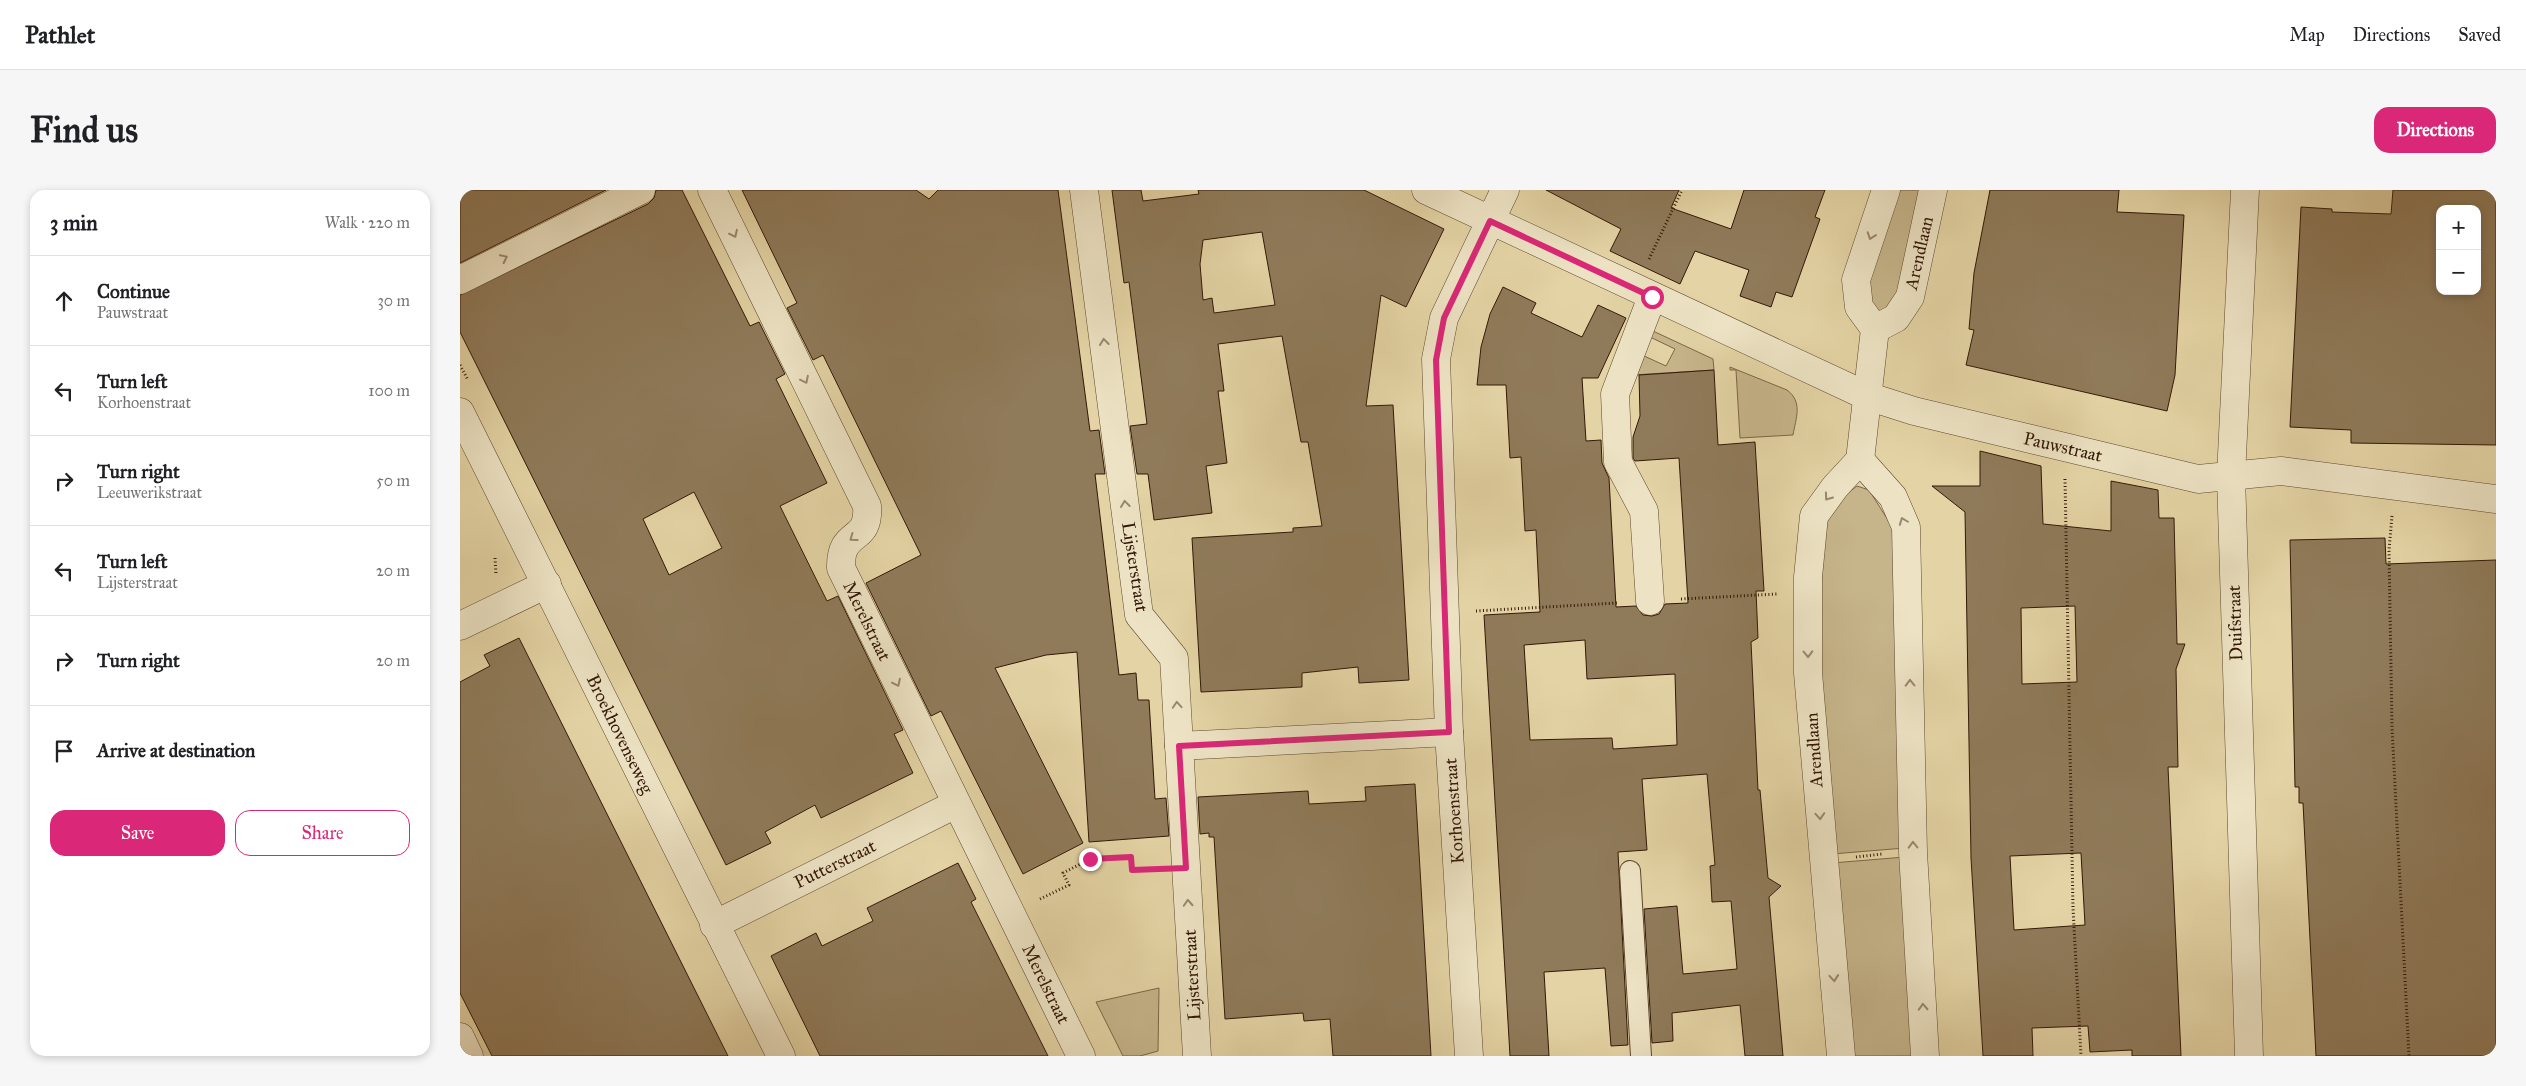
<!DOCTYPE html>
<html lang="en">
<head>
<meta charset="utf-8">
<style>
	:root { --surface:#fff; --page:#f6f6f6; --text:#202124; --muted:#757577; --line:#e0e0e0; --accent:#db2777 }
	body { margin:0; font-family:"IM FELL Great Primer",serif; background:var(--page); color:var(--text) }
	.controls { position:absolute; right:15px; top:15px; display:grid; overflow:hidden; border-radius:10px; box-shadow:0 2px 8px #0003 }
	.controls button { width:45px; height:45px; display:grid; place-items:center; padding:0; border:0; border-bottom:1px solid var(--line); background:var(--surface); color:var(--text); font:25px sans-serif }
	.stop { position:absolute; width:15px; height:15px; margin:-11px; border:4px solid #db2777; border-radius:50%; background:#fff }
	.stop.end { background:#db2777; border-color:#fff; box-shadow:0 1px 5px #0008 }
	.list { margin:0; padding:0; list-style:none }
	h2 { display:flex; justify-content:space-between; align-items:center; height:65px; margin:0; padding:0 20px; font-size:21px }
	h2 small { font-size:16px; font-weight:400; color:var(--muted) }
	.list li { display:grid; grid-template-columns:32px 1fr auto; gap:15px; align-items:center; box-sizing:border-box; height:90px; padding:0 20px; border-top:1px solid var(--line) }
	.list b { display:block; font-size:19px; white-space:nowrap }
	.list p { margin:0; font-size:16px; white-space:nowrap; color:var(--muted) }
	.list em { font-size:16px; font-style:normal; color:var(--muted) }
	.actions { display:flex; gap:10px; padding:15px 20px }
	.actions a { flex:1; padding:11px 0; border:1px solid var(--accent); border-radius:15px; text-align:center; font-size:18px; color:var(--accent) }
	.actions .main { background:var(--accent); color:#fff }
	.icon { flex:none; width:28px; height:28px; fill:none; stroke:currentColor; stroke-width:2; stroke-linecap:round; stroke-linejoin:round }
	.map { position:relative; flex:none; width:2036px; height:866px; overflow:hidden; border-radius:15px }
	header { display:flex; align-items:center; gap:30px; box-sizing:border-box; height:70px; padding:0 25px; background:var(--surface); border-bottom:1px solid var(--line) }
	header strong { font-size:24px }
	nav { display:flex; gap:28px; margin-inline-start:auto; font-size:18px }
	.intro { display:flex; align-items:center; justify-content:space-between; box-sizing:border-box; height:120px; padding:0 30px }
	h1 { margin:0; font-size:35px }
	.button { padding:12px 22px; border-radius:15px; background:var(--accent); color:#fff; font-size:18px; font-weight:700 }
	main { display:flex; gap:30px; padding:0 30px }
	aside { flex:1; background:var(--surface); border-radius:15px; box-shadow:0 2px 8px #0003 }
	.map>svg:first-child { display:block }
</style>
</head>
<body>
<header>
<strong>Pathlet</strong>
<nav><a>Map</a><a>Directions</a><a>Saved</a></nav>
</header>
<div class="intro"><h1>Find us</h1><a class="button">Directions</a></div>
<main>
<aside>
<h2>3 min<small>Walk · 220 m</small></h2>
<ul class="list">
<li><svg class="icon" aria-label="ahead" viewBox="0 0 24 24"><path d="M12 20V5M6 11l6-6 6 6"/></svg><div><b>Continue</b><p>Pauwstraat</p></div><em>30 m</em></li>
<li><svg class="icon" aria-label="left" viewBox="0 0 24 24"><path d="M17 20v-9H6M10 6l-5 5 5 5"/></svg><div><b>Turn left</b><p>Korhoenstraat</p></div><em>100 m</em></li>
<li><svg class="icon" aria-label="right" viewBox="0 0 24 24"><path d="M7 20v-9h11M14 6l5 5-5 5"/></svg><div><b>Turn right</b><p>Leeuwerikstraat</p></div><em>50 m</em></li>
<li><svg class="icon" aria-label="left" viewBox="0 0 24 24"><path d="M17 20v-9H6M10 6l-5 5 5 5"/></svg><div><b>Turn left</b><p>Lijsterstraat</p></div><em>20 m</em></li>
<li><svg class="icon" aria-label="right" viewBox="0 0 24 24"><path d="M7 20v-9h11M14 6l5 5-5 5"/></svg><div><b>Turn right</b></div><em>20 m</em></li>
<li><svg class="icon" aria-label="arrive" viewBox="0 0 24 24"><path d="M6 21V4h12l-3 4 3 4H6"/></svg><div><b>Arrive at destination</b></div></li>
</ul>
<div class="actions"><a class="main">Save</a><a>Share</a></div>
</aside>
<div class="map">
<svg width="2036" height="866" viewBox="0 0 2036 866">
	<rect width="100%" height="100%" fill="#e4d4a5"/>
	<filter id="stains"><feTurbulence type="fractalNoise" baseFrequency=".004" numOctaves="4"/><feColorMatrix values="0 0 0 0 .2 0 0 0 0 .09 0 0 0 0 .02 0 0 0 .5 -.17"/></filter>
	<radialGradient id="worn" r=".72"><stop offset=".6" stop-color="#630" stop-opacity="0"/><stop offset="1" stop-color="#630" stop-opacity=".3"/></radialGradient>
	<g fill="#c6b48a" stroke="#7c6648">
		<path d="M1435,0H1460L1444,93L1424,123L1416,121C1399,88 1425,34 1435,0Z"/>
		<polygon points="1193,141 1253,169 1254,180 1172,185 1182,165 1206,176 1215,159 1190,147"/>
		<path d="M1270,177L1327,200C1343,212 1336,228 1333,245L1280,248L1276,180H1270Z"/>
		<polygon points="1397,296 1409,300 1433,338 1445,658 1372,664 1357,447 1366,331 1385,305"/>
		<polygon points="1445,667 1456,866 1390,866 1372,673"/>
		<polygon points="699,798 698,861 680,866 663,866 636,812"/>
	</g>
	<g fill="#8f7a59" stroke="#331807" fill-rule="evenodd">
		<polygon points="0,0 146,0 0,73"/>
		<path d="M196,0H222L290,136L299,132L325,184L316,189L367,293L320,316L367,411L378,406L443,540L434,544L453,583L361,628L355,615L305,642L311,653L266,675L0,142V105L188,14L194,8ZM234,302L262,358L209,385L183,329Z"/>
		<polygon points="282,0 456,0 469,9 478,0 598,0 630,241 639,240 645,284 635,284 659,485 676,483 678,510 689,510 695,609 706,608 709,646 629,652 617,462 586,465 535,478 623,653 563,684 481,521 471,526 406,393 461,365 363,165 353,170 327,118 337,113"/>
		<path d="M652,0H681L683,11L739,4L738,0H904L984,39L946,117L921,105L906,216L933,215L949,490L899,493L898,477L842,483V497L741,502L732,348L833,342V338L862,336L848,252H841L822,146L758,154L764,201H758L767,273L746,276L752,323L694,330L688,284H677L670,236L687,234L669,92L664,93ZM802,42L815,115L754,123L752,108L743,110L740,74L743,50Z"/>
		<polygon points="1086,0 1219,0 1211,18 1271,39 1284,0 1365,0 1355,27 1360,29 1332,107 1316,102 1311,117 1280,106 1289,80 1235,61 1220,94 1150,61 1161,39"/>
		<polygon points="1530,0 1659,0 1657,22 1724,25 1715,185 1707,221 1506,175 1514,140 1509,139 1514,83"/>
		<path d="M1933,0H2036V255L1891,253V240L1830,237L1841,17L1872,19V22L1931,24ZM1980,19H2017V101H1980Z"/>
		<path d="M1043,97L1076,113L1071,123L1122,147L1138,115L1166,128L1138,188H1122L1126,251L1141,250L1142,273L1149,288L1156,417L1176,416L1183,425L1192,426L1199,424L1205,414L1228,413L1219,268L1175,271L1173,268V247L1180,226L1179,185L1254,180L1258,255L1295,252L1304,401H1296L1298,448L1291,452L1298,600H1300L1308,688L1321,696L1309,707L1323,866H1285L1280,815L1212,823L1213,851L1192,853L1184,719L1217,716L1223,784L1277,779L1271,711L1252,712L1250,676L1255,675L1247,584L1182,589L1187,660L1158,662L1168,855L1151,856L1145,778L1084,782L1089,866H1050L1024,425L1080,422L1076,340L1065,341L1061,267L1050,268L1046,195H1017L1021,157L1030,124ZM1125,450L1127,489L1215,484L1217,555L1153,559L1152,548L1070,550L1064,455Z"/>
		<path d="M1520,261L1581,276L1583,334L1651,341V291L1698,300L1699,328H1714L1717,454H1725L1716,479L1718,577H1708L1721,866H1672V860L1630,862L1628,836L1572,838L1573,866H1523L1511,668L1505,322L1472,296H1520ZM1615,416L1617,492L1562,494L1561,418ZM1621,663L1625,735L1554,740L1550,666Z"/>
		<polygon points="1925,348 1926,374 2036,370 2036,866 1856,866 1843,613 1839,613 1839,597 1835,597 1830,350"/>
		<polygon points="59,448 268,866 32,866 0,803 0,492 30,476 24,465"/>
		<polygon points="955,594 971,866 873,866 870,829 844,831 843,823 765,829 754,647 749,647 749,643 740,644 738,607 848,601 849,614 906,611 905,597"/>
		<polygon points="498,673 516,709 511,712 588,866 360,866 311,766 356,743 362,756 413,731 407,718"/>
	</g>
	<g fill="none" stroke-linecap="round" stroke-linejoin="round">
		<defs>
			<polyline id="lane" points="1170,681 1181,866"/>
			<g id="street">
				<path d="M252,0L407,316C410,355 380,337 381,378L621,866"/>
				<polyline points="624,0 679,425 714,468 737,866"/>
				<polyline points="966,0 1407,206 1454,221 1738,289 1821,281 2036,309"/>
				<polyline points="1785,0 1771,286 1789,866"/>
				<polyline points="0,90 181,0"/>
				<polyline points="1415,139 1436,128 1450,107 1473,0"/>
				<polyline points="0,222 321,866"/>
				<polyline points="1400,270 1433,307 1446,337 1453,662 1465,866"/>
				<polyline points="1190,411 1184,321 1158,272 1155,204 1192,107"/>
				<polyline points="0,436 87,394"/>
				<polyline points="719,556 989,542"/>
				<polyline points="254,735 496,614"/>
				<polyline points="0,847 9,866"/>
				<polyline points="1009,866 989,542 976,169 984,128 1045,0"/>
				<polyline points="1381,866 1348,483 1348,387 1354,326 1375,297 1400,270 1415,139 1399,117 1396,90 1426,0"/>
			</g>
		</defs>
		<use href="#lane" stroke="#5f472e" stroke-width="22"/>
		<use href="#street" stroke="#5f472e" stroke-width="29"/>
		<g stroke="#331807" stroke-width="3" stroke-dasharray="1 2.5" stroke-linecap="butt">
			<polyline points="1189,69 1222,0"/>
			<polyline points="0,175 8,190"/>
			<polyline points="1605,289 1613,718 1621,866"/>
			<polyline points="1932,326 1929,360 1932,538 1949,866"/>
			<polyline points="35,368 36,384"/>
			<polyline points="1221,409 1317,404"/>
			<polyline points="1016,421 1157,413"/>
			<polyline points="1396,667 1422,664"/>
			<polyline points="580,709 609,695 603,683 630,669 671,667 672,679 696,679"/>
		</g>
		<use href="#lane" stroke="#ede3c4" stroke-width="20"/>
		<use href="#street" stroke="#ede3c4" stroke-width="28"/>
	</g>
	<defs><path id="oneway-chevron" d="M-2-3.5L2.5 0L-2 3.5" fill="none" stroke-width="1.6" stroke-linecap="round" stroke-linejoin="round" transform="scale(1.25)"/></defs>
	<g stroke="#99886f">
		<use href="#oneway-chevron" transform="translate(274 44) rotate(64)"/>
		<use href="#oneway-chevron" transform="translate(1411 46) rotate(109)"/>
		<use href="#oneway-chevron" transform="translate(44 68) rotate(-26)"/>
		<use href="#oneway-chevron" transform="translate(644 152) rotate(-97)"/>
		<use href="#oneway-chevron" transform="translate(345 190) rotate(64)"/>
		<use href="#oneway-chevron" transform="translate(1368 307) rotate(126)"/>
		<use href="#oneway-chevron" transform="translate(665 314) rotate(-97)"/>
		<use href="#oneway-chevron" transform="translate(1443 331) rotate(-111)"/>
		<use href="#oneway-chevron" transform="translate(393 348) rotate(144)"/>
		<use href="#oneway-chevron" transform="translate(1348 464) rotate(89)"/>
		<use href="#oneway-chevron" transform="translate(437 493) rotate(64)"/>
		<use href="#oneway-chevron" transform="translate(1450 493) rotate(-91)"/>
		<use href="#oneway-chevron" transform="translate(717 515) rotate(-94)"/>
		<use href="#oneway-chevron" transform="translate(1360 626) rotate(86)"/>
		<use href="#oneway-chevron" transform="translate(1453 655) rotate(-91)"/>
		<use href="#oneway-chevron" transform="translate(728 713) rotate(-93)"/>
		<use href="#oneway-chevron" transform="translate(1374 788) rotate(85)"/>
		<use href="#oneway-chevron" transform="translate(1463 817) rotate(-93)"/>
	</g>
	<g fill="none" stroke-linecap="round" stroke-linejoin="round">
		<polyline stroke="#db2777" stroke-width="6" points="630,669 671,667 672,680 726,678 719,556 989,542 976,170 984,128 1030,31 1192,107"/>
	</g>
	<g text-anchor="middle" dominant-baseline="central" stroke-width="4.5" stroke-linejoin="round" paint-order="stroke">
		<g font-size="18" fill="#331807" stroke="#ede3c4">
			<text transform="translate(1459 63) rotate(-77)">Arendlaan</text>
			<text transform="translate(1603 257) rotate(13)">Pauwstraat</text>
			<text transform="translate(675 377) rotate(81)">Lijsterstraat</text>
			<text transform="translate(407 431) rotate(64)">Merelstraat</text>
			<text transform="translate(1775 433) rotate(-92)">Duifstraat</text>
			<text transform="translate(160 544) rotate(64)">Broekhovenseweg</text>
			<text transform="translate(1354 560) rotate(-94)">Arendlaan</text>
			<text transform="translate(994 621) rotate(-94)">Korhoenstraat</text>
			<text transform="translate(375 674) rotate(-26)">Putterstraat</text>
			<text transform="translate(732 785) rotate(-93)">Lijsterstraat</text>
			<text transform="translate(586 794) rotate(64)">Merelstraat</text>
		</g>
	</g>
	<rect width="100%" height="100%" filter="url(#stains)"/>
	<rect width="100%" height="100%" fill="url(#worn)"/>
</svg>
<div class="controls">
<button>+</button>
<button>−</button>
</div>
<div class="stop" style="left:1192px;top:107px"></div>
<div class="stop end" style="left:630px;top:669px"></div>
</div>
</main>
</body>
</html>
